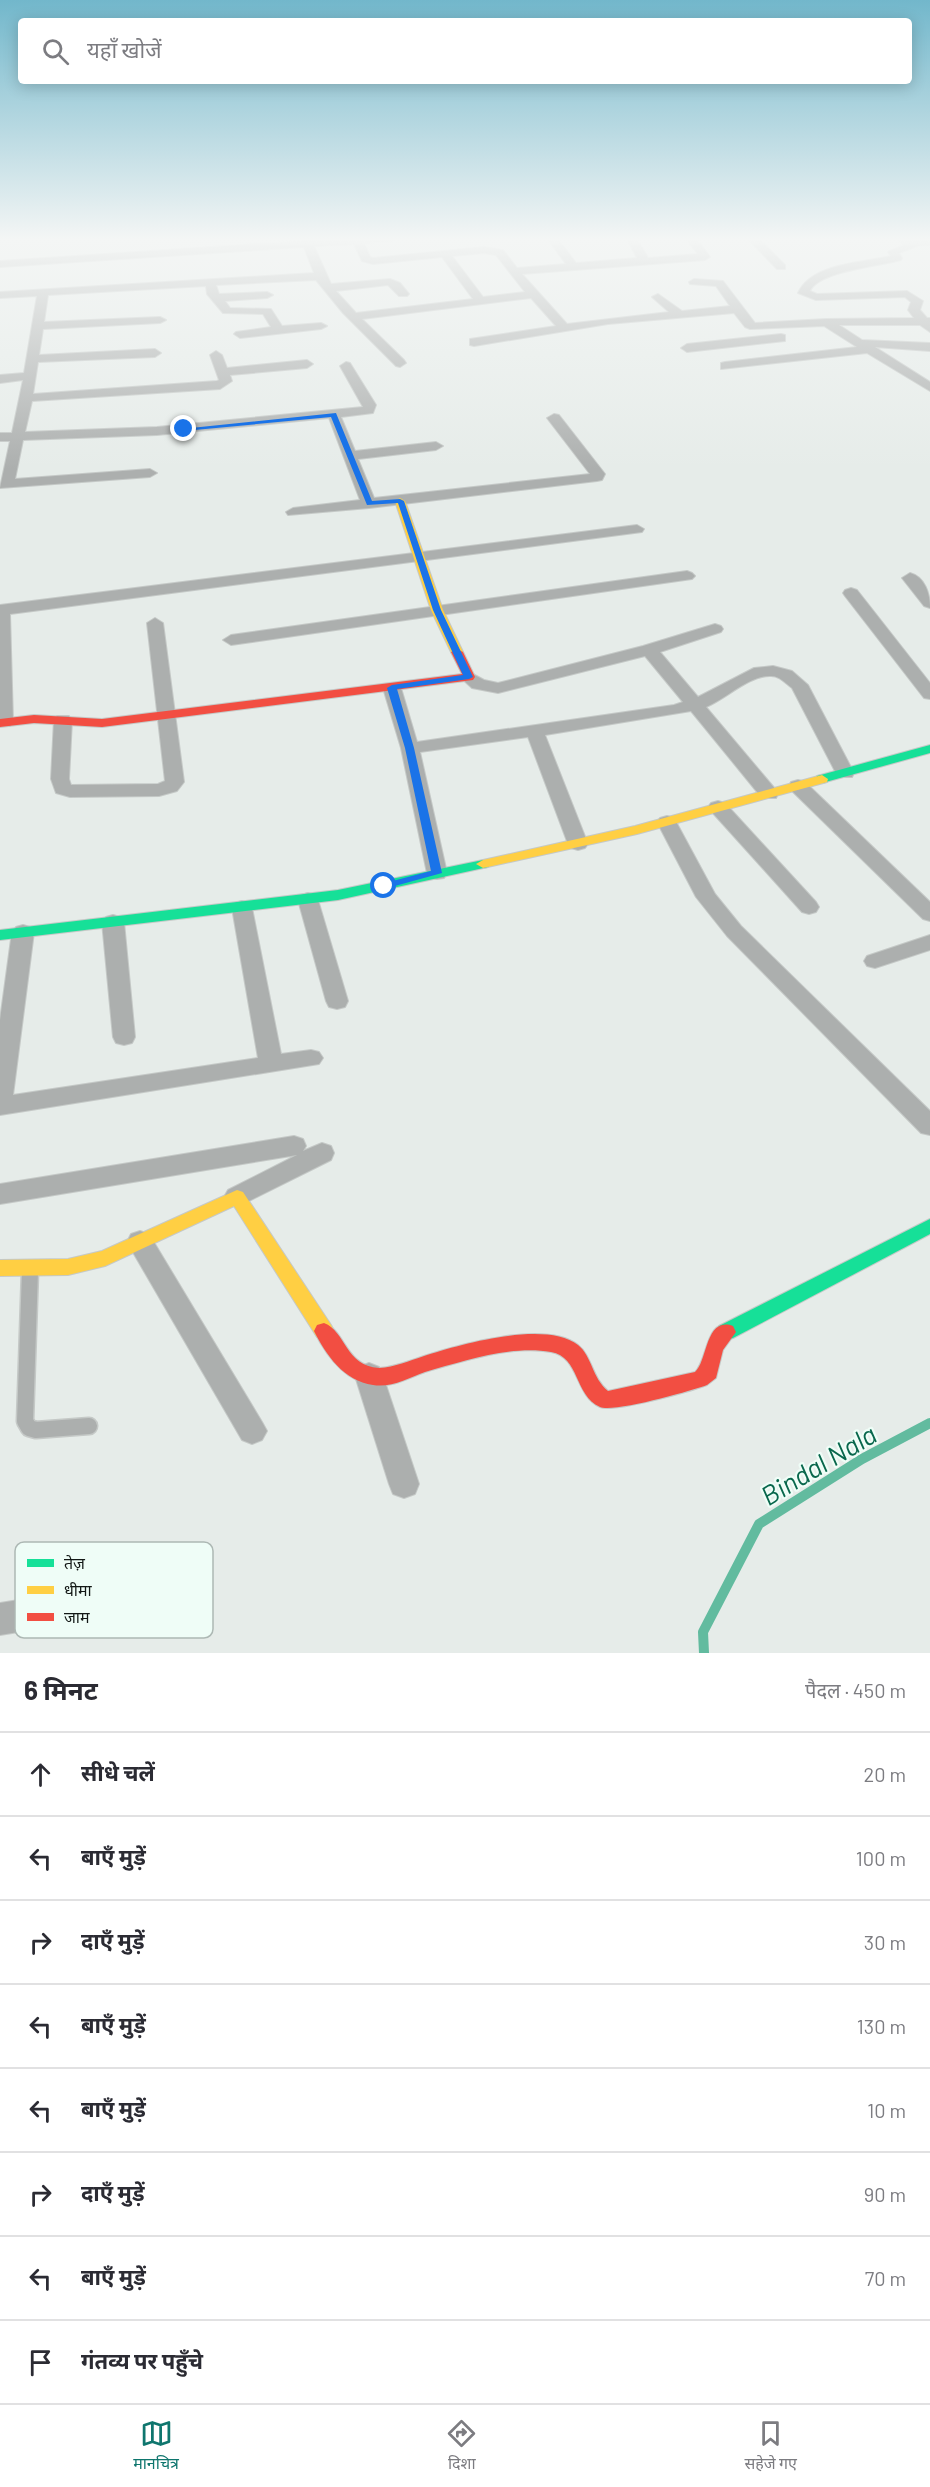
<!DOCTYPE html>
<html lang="hi">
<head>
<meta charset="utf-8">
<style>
	:root { --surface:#fff; --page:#f2f2f3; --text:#2b2b33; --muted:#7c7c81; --line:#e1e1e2; --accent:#0f766e }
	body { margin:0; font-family:Barlow,"Noto Sans Devanagari",sans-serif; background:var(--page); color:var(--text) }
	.stop { position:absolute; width:18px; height:18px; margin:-14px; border:4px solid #1a73e8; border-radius:50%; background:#fff }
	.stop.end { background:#1a73e8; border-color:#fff; box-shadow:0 2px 6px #0008 }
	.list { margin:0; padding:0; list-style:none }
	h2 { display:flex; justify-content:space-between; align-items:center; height:78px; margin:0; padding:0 24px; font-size:26px }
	h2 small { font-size:20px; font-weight:400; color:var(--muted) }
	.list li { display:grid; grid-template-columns:39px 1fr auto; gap:18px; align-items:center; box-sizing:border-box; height:84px; padding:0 24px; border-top:2px solid var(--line) }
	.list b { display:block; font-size:22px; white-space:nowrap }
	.list em { font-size:20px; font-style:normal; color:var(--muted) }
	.icon { flex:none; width:33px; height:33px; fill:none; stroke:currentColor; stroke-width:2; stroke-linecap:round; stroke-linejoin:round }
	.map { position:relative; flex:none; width:930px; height:1653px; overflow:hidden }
	.search { position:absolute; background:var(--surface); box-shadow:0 3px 15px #0003; left:18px; right:18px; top:18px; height:66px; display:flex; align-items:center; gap:15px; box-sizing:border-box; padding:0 21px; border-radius:6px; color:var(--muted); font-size:22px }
	.sheet { height:750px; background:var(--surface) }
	nav { display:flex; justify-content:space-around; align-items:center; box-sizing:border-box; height:84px; border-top:2px solid var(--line); background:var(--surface); font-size:16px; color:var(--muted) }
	nav a { display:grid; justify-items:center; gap:3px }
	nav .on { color:var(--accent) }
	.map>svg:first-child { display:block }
</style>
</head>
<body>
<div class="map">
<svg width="930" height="1653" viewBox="0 0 930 1653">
	<rect width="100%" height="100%" fill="#e6ece9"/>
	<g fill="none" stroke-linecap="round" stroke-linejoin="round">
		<polyline stroke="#62bb9f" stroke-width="10" points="704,1653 703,1632 759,1524 862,1459 930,1423"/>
		<defs>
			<polyline id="lane-far1" points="908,243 930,242"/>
			<polyline id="lane" points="30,1271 25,1421 29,1428 36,1430 89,1426"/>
			<g id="street">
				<path d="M301,238H311L312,240L396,238L391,241L364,243L370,257L373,258L484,247L503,250L517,268L566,264L547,238H557L576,263L637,258L628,241L633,238L637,239L648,258L698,254L687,240L688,238H696L710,257L705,260L522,274L567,324L669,312L652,297L658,294L682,311L730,306L716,286L690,284L689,282L694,279L723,281L755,323L826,319L914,318L908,310L911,302L905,297L816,300L798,293C812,263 862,263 891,256L888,252L904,245L896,238H908L917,246L899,253L902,258L901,260C880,266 819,271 810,291L817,294L907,291L923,301L920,310L927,318H930V332L920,325H839L862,340L930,343V351L875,347L930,382V391L867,353L721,369V363L725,362L857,347L824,326L750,329L745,327L734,313L608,324L474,346L470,345V339L556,326L531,298L362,319L404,360L406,363L400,367L396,366L343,313L316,280L216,285L219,294L267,292L273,295L267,298L225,301L230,308L271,309L282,326L321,323L327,326L321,329L240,338L234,334L236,332L271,327L263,314L223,313L207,294L206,286L48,295L44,322L160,317L166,320L160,323L43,329L39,355L155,349L161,353L155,357L38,362L33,394L217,381L219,380L210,355L216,351L222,355L227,368L307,360L313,364L307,368L230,375L232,381L220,389L32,401L25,432L157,427L363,407L340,366L346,362L350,363L376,405L373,413L341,417L355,451L436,442L443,446L436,450L358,459L374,498L590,474L547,418L554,414L559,415L605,474L602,480L597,481L369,508L288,515L286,512L293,508L360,500L329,418L157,435L23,440L15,479L150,469L157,473L150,477L0,488L10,441H0V433H12L23,380L0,383V375L24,373L37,296L0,298V292L314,273L304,247L0,267V261L302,241ZM354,244L362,261L373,264L442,257L473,299L356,313L336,291L388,285L399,296H407L409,294L400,283L390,279L331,284L314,246ZM484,253L496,255L525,292L483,297L452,256Z"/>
				<polygon points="747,238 758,238 785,265 785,269 777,269"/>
				<polygon points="781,334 785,335 785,341 687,352 681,348 687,344"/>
				<polygon points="637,525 644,529 642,532 10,614 13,722 10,726 0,726 0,605"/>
				<polygon points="687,571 692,573 695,576 692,579 231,645 223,640 231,635"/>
				<path d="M910,573C925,577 930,594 930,608L924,606L902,578Z"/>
				<polygon points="851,588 857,590 930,683 930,699 924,698 845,596 843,593 845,590"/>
				<polygon points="155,618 163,623 184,782 177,791 159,796 70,797 56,793 51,779 54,720 57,716 69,716 72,720 69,779 71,785 158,784 165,781 147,623"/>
				<path d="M715,624L721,626L723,629L721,632L660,652L698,697L754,668L773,666L792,671L808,685L854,773L852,777H838L792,688C785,683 780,676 771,676C749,675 726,699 706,707L776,790L778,794L776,798H762L691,711L545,735L588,844L585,848L578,850L571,848L568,844L528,737L420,752L447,873L444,878L437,879L430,878L427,873L401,748L383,688L386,684H398L401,688L417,742L674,705L683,702L645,656L498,693L472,688L460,677L463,673L469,672L484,680L498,683L643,646Z"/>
				<polygon points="798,780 805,782 930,902 930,921 923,919 791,790 789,786 791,782"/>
				<polygon points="718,801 725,803 816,902 819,907 816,912 809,914 802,912 711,811 708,807 711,803"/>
				<polygon points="667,816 674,818 715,894 741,926 930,1111 930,1135 921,1133 727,936 696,897 657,822 660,818"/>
				<polygon points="308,893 315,895 318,900 348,1001 345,1007 337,1009 329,1007 326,1001 298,900 301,895"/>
				<polygon points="242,901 249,903 252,908 281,1054 311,1050 319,1052 323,1058 319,1064 0,1115 0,1020 12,932 16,927 23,925 30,927 34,932 13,1095 258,1058 232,908 235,903"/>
				<polygon points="113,915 120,917 124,922 135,1037 132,1043 124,1045 116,1043 113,1037 102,922 106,917"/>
				<polygon points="930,935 930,950 875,968 867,966 864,961 867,956"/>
				<polygon points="294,1136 303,1139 306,1146 303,1151 322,1143 331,1146 334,1153 331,1160 237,1207 228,1204 224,1197 228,1190 297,1155 0,1204 0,1184"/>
				<polygon points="140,1231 149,1234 262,1422 267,1431 262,1440 252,1444 242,1440 127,1242 131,1234"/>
				<polygon points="369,1363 379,1367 383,1376 419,1484 415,1494 404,1498 393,1494 389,1484 355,1376 359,1367"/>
				<polygon points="86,1589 97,1594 102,1605 97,1616 86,1621 0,1635 0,1603"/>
			</g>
			<g id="fast">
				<polygon points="930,745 930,753 822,783 816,779 817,776"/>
				<polygon points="483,860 490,864 488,867 338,900 0,940 0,930 338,890"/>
				<polygon points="930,1219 930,1234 733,1338 726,1340 719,1338 716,1332 719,1326"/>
			</g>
			<g id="slow">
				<polygon points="400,498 405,501 443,610 463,652 461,654 453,654 451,652 431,610 395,501"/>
				<polygon points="822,775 828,779 827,782 637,834 483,868 476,864 483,860 635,826"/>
				<polygon points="237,1190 243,1192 331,1325 334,1331 331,1337 324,1339 317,1337 234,1206 105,1266 68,1275 0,1276 0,1260 68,1259 102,1251"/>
			</g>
			<g id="jam">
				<polygon points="457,649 463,652 475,677 473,680 102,727 34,723 0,727 0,719 34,715 102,719 462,674 451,652"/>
				<path d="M324,1323C346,1331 345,1366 379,1368C395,1367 409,1361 424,1356C460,1344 546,1320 578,1345C592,1356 592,1378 608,1391L695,1372C708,1361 705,1316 733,1326L736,1332L723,1350L716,1378L707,1385C691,1391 613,1413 600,1407C574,1395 580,1357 551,1352C511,1345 464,1361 425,1372C409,1378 391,1388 373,1385C344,1381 326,1355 314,1331L317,1325Z"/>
			</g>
		</defs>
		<use href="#lane-far1" stroke="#c5c9c7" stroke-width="8"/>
		<use href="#lane" stroke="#c5c9c7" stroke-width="19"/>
		<use href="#street" stroke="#c5c9c7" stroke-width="2"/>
		<use href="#fast" stroke="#c5c9c7" stroke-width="2"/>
		<use href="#slow" stroke="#c5c9c7" stroke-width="2"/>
		<use href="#jam" stroke="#c5c9c7" stroke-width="2"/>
		<use href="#lane-far1" stroke="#acafae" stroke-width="6"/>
		<use href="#lane" stroke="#acafae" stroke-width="16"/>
		<use href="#street" fill="#acafae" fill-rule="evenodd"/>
		<use href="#fast" fill="#16e098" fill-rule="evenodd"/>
		<use href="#slow" fill="#ffcf43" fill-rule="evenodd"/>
		<use href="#jam" fill="#f24e42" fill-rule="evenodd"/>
	</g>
	<linearGradient id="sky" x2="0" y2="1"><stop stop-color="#72b7cb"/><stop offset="0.51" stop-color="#f4f6f5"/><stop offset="1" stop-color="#f4f6f5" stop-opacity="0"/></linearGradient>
	<rect width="930" height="469" fill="url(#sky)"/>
	<polygon fill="#1a73e8" points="336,413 372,501 400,499 404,501 441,610 473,677 469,679 397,689 414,748 442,873 384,889 381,888 381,884 431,871 405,748 387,688 392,685 463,675 433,610 398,503 367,505 331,417 184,431 181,429"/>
	<g text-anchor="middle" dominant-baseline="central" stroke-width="4.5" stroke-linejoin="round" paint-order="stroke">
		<g font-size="27" font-style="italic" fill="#08674c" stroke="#effdf7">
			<text transform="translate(818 1464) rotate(-31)">Bindal Nala</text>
		</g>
	</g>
	<rect x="15" y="1542" width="198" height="96" rx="9" fill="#effdf7" stroke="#adb8b4" stroke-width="1.5"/>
	<rect x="27" y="1559" width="27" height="8" fill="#16e098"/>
	<rect x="27" y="1586" width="27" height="8" fill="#ffcf43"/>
	<rect x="27" y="1613" width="27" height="8" fill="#f24e42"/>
	<g font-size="16" fill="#131816">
		<text x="64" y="1569">तेज़</text>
		<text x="64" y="1596">धीमा</text>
		<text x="64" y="1623">जाम</text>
	</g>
</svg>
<div class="stop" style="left:384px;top:886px"></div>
<div class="stop end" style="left:184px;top:429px"></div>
<div class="search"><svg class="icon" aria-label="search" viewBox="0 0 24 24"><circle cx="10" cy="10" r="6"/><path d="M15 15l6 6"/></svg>यहाँ खोजें</div>
</div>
<section class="sheet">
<h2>6 मिनट<small>पैदल · 450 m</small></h2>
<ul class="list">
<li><svg class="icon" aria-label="ahead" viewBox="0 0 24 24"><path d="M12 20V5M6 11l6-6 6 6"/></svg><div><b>सीधे चलें</b></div><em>20 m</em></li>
<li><svg class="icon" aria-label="left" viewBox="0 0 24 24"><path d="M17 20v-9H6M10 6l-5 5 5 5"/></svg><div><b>बाएँ मुड़ें</b></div><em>100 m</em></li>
<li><svg class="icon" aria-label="right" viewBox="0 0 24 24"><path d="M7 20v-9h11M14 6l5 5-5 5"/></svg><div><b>दाएँ मुड़ें</b></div><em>30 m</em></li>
<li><svg class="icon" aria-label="left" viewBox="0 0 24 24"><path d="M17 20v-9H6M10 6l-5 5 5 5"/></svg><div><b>बाएँ मुड़ें</b></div><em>130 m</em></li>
<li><svg class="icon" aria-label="left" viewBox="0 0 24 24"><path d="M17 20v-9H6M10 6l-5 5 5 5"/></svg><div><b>बाएँ मुड़ें</b></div><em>10 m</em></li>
<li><svg class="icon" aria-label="right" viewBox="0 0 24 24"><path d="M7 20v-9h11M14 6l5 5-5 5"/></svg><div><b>दाएँ मुड़ें</b></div><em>90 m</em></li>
<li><svg class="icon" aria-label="left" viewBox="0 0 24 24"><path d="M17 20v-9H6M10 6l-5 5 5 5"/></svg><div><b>बाएँ मुड़ें</b></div><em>70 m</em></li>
<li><svg class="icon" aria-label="arrive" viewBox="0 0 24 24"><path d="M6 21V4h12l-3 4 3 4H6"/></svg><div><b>गंतव्य पर पहुँचे</b></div></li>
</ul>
</section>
<nav>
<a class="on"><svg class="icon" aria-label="map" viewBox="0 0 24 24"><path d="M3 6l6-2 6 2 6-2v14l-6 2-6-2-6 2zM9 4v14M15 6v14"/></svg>मानचित्र</a>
<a><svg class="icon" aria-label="directions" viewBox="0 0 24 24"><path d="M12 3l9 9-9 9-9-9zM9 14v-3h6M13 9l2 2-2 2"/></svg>दिशा</a>
<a><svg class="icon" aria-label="saved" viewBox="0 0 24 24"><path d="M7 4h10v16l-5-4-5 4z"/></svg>सहेजे गए</a>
</nav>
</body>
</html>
